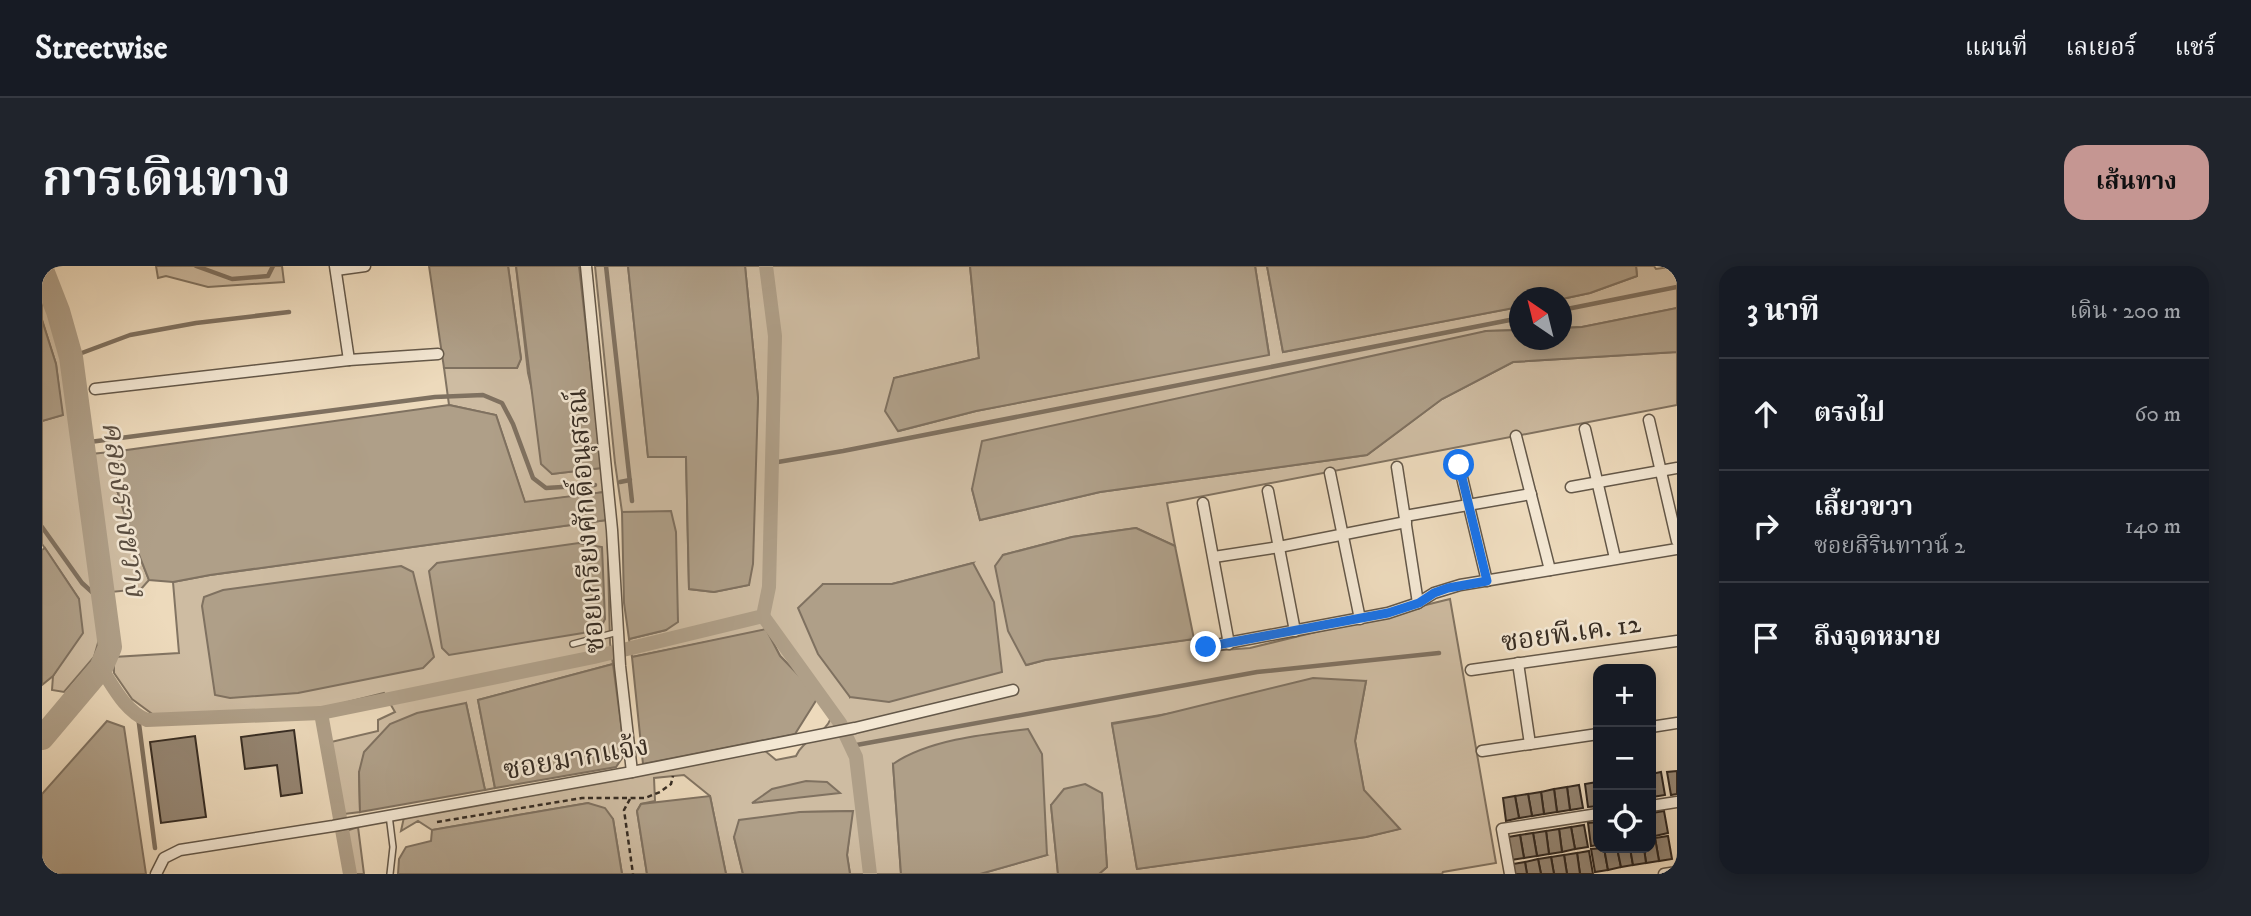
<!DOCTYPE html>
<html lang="th">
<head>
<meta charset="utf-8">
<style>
	:root { --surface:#171b24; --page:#20242c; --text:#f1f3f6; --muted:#9ea1a6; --line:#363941; --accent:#c59692 }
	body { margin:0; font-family:"IM FELL DW Pica","Noto Serif Thai",serif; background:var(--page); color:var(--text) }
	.controls { position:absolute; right:21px; bottom:21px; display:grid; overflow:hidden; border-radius:14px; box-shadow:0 4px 18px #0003 }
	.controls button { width:63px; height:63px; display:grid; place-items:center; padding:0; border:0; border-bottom:2px solid var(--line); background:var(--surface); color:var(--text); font:35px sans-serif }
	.compass { position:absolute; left:1467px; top:21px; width:63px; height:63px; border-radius:50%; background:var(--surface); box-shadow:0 4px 18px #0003; rotate:325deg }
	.stop { position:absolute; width:21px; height:21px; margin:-16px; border:5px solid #1a73e8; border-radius:50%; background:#fff }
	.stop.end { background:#1a73e8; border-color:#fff; box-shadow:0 2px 7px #0008 }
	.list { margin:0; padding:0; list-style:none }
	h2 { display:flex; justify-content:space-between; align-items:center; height:91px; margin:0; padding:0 28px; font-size:30px }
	h2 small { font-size:23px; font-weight:400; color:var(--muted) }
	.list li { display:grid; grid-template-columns:46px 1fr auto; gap:21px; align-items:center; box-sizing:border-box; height:112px; padding:0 28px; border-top:2px solid var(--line) }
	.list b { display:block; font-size:26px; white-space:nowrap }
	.list p { margin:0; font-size:23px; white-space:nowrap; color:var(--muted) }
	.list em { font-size:23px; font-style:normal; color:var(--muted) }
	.icon { flex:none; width:38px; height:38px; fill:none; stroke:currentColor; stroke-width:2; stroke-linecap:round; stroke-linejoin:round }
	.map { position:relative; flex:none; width:1635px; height:608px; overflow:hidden; border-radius:21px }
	header { display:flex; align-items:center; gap:42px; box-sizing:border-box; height:98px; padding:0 35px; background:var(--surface); border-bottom:2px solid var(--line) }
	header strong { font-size:33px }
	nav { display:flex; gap:38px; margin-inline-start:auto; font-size:24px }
	.intro { display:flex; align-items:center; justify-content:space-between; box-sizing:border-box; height:168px; padding:0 42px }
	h1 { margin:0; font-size:49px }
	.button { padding:18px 32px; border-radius:21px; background:var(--accent); color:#111; font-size:24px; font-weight:700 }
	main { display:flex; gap:42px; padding:0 42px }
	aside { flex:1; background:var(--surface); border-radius:21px; box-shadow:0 4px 18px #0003 }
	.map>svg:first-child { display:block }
</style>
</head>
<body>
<header>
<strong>Streetwise</strong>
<nav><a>แผนที่</a><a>เลเยอร์</a><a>แชร์</a></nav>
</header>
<div class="intro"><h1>การเดินทาง</h1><a class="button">เส้นทาง</a></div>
<main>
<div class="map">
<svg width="1635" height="608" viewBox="0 0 1635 608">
	<rect width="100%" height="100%" fill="#eddabc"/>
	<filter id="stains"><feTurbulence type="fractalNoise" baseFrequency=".00286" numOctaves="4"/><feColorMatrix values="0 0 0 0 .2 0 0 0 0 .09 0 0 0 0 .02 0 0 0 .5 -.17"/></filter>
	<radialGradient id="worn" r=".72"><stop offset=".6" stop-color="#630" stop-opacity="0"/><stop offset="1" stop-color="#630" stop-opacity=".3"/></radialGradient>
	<g fill="#cebca2" stroke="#827462" stroke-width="2" fill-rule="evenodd">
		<polygon points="114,0 240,0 242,16 166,21 124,10 116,12"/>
		<polygon points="466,0 474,0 486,107 510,208 560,202 562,226 483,237 454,149 407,139 402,102 475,102 479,92"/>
		<path d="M553,0H586L606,190L644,191L647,323L672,326L707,319L716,132L703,0H928L937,92L852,112L857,165L934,145L1227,88L1213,0H1225L1241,86L1477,41V64L1444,65L930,223L938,254L1058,226L1325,189L1400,133L1471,96L1635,86V139L1125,237L1133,280L1094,262L1030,271L961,289L985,399L1003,394L1152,373L1155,386L1208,382L1408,333L1454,597L1401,606L1400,608H1057L1065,601L1060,528L1009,539L1016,608H938L1005,589L851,498L859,608H808L805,589L810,545L758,546L692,571L701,608H684L668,530L642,509L612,512L613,535L599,538L595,545L605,608H580L571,553L546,537L390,564L376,555L359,565L362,551L722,484L734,494L754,490C761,473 783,469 789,452L766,419L738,390L724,364L590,391L587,373L624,364L591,247L580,246L573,197ZM931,297L808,431L781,318H850ZM1324,415L1313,475L1322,525L1357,563L1324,571L1095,603L1070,457Z"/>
		<polygon points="1594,0 1612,0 1614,3 1635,0 1635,42 1540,61 1520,62 1520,33 1548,27 1595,10"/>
		<polygon points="0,18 18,72 31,146 61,359 52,391 22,426 10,424 11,410 17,399 37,333 0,278 0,155 20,149 14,98 0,54"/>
		<polygon points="78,185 74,221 90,271 107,314 99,323 69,326 49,188"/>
		<polygon points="565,254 568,377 571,398 436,434 453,522 443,524 424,437 317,506 318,546 294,549 289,476 336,465 336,454 353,446 342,427 266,446 187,450 113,450 90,433 72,407 72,391 137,387 131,316 168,309"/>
		<polygon points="316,561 322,608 304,608 298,567"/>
	</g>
	<g fill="#af9f88" stroke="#7f7160" stroke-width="2">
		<polygon points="387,0 466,0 479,93 475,102 402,102"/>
		<polygon points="474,0 537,0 560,202 510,208 499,198"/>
		<polygon points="586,0 703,0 716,132 711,298 707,319 672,326 647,323 644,191 606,191"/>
		<polygon points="928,0 1213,0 1227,89 934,145 856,165 843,145 852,112 937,92"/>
		<polygon points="1225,0 1594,0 1595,10 1548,27 1520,33 1478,32 1477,41 1241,86"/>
		<polygon points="1635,42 1635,86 1471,96 1400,133 1325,189 1058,226 938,254 930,223 940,175 1444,65 1477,64 1478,74 1520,74 1520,62 1540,61"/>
		<polygon points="0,54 14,98 21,149 0,155"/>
		<polygon points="407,139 454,149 483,236 562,226 565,254 168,309 131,316 107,314 90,271 74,221 78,185"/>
		<polygon points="629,245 634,266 636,356 624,364 587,373 582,337 580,246"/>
		<polygon points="1094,262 1133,280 1152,373 1003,394 984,399 966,365 953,300 961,289 1030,271"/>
		<polygon points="537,277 560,281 563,353 559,361 541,367 407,389 400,382 387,305 395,297"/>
		<polygon points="3,282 37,333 41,367 11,410 0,419 0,284"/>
		<polygon points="931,297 952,336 960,406 847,436 808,431 776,388 756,342 781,318 850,318"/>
		<polygon points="359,300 371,306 392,391 381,402 256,427 188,432 173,429 160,340 162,331 181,324"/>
		<polygon points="724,363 738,390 766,419 775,433 753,468 601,498 590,391"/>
		<polygon points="571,398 583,488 574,501 453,522 436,434"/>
		<polygon points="1271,412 1324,415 1313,475 1322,524 1358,563 1324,571 1095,603 1070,458 1116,450"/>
		<polygon points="424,437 443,524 318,546 317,506 322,486 348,458 375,447"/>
		<polygon points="65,455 82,461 104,608 0,608 0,528"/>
		<path d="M986,463L1000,488L1005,589L938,608H859L851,498C886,474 943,468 986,463Z"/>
		<polygon points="764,515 785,516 798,527 710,537 730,523"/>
		<polygon points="1043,518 1060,527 1065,601 1057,608 1016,608 1009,539 1022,523"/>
		<polygon points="668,530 684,608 605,608 595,545 599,538"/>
		<polygon points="546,537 563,542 571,553 580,608 356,608 357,593 364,581 389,575 390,564"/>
		<polygon points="811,545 805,589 808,608 701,608 692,571 697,554 758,546"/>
	</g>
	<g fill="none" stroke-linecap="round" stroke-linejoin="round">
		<g stroke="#7f7160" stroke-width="4.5">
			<polyline points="154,0 190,13 226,10 231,0"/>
			<polyline points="564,0 590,235"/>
			<polyline points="1520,44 1635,21"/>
			<polyline points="29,91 88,69 154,57 247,46"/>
			<polyline points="40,177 393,131 441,129 460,137 471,158 491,212 504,222 553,219"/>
			<polyline points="730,197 801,185 1478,52"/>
			<polyline points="578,216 588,214"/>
			<polyline points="0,261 40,317 61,336"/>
			<polyline points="96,450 113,582"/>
			<polyline points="809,480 1215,406 1397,387"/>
		</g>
		<g stroke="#af9f88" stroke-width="14">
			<polyline points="721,350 798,457 814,491 828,608"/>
			<path d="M59,402C71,420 83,445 105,454L279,447L552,391L721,350L727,321L733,70L724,0"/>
			<polyline points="279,447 308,608"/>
		</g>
		<polyline stroke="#af9f88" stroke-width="24" points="0,4 16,45 29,91 68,381 59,402 0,472"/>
	</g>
	<g fill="#958673" stroke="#362c23" stroke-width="2">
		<polygon points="252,464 260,527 239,530 235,499 203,503 199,471"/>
		<polygon points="153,470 164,551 119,557 108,476"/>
		<polygon points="1635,505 1635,528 1629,529 1625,506"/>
		<polygon points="1619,506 1623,529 1610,531 1609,508"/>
		<polygon points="1555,516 1556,540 1546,541 1543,518"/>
		<polygon points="1537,519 1541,542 1528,544 1525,521"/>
		<polygon points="1525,521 1528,544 1515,546 1512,523"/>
		<polygon points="1512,523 1515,546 1502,548 1499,526"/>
		<polygon points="1499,526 1502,548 1490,550 1486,528"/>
		<polygon points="1486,528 1490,550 1477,552 1473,530"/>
		<polygon points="1473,530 1477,552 1464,555 1461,532"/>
		<polygon points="1622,545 1626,567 1613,570 1610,547"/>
		<polygon points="1556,556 1556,579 1549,580 1546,557"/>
		<polygon points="1542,559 1546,581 1533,583 1529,561"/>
		<polygon points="1529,561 1533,583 1520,586 1517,563"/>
		<polygon points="1517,563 1520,586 1507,588 1504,565"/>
		<polygon points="1504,565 1507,588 1495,590 1491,567"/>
		<polygon points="1491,567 1495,590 1482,592 1478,569"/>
		<polygon points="1478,569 1482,592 1469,594 1466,571"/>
		<polygon points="1626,570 1630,593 1617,595 1613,572"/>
		<polygon points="1613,572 1617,595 1604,597 1602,582 1609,582 1609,573"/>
		<polygon points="1562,582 1566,604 1553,606 1549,583"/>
		<polygon points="1562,582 1575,582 1579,601 1566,604"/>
		<polygon points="1575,582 1588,582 1591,599 1579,601"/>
		<polygon points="1588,582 1602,582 1604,597 1591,599"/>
		<polygon points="1547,585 1551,608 1538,608 1535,587"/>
		<polygon points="1535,587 1538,608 1525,608 1522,589"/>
		<polygon points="1522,589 1525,608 1512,608 1509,591"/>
		<polygon points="1509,591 1512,608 1499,608 1496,593"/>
		<polygon points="1496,593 1499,608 1485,608 1483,596"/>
		<polygon points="1483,596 1485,608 1472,608 1471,598"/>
	</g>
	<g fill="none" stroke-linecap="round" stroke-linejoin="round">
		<defs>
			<g id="lane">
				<polyline points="531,378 576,366"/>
				<polyline points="347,549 351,581 348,608"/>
			</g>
			<g id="street">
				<polyline points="293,0 307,94"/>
				<polyline points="544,0 570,264 578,400 590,506"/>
				<polyline points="294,4 323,0"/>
				<polyline points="53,123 307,94 396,88"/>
				<polyline points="1607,154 1635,275"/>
				<polyline points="1543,163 1573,292"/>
				<polyline points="1474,170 1508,304"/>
				<polyline points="1417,199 1445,315"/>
				<polyline points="1355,201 1376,337"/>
				<polyline points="1288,207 1318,353"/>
				<polyline points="1529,221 1635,202"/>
				<polyline points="1226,225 1253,365"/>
				<polyline points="1161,237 1187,378"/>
				<polyline points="1363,250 1489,228"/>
				<polyline points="1172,291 1237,281 1364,256"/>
				<polyline points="1164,381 1346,347 1376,337 1392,327 1418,319 1635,283"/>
				<polyline points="1476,397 1488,478"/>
				<polyline points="1429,404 1635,375"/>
				<polyline points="1609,461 1635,457"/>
				<polyline points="1440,485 1556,468"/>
				<polyline points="1609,540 1635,536"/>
				<polyline points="114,608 122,592 138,584 291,560 590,506 813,462 971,424"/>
				<polyline points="1468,608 1460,563 1556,548"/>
				<polyline points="1622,608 1635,606"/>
			</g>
		</defs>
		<use href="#lane" stroke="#645849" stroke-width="8"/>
		<use href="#street" stroke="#645849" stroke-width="13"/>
		<g stroke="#362c23" stroke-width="2.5" stroke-dasharray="5 3.5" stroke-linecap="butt">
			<polyline points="588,533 582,544 591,608"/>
			<polyline points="395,556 540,532 603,532 618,526 629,518 631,510"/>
		</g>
		<use href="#lane" stroke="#f3e7d3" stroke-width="5"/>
		<use href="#street" stroke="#f3e7d3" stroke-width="10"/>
	</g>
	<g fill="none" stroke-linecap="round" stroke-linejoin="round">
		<polyline stroke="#1a73e8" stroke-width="9" points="1164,381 1346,347 1377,337 1392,327 1406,322 1445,315 1417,199"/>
	</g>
	<g text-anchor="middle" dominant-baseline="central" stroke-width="5" stroke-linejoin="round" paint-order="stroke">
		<g font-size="28" fill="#362c23" stroke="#f3e7d3">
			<text transform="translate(544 255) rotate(-94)">ซอยเกรียงศักดิ์อนุสรณ์</text>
			<text transform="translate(1529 367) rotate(-8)">ซอยพี.เค. 12</text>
			<text transform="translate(534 492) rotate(-10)">ซอยมากแจ้ง</text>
		</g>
		<g font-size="30" font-style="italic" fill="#5a4e41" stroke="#f3e7d3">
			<text transform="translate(81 243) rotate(82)">คลองรางขวาง</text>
		</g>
	</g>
	<rect width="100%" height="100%" filter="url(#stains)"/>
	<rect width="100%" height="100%" fill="url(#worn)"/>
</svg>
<div class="controls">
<button>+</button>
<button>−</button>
<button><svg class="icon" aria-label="locate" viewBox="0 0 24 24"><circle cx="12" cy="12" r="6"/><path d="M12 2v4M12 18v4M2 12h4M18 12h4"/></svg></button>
</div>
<svg class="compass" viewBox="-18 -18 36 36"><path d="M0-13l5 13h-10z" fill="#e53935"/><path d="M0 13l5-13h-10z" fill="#9ea1a6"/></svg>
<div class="stop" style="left:1417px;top:199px"></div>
<div class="stop end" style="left:1164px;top:381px"></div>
</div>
<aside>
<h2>3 นาที<small>เดิน · 200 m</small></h2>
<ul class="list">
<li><svg class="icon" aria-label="ahead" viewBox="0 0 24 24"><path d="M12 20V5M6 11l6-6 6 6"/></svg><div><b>ตรงไป</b></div><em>60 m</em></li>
<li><svg class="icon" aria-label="right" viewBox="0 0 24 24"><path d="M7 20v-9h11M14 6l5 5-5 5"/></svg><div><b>เลี้ยวขวา</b><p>ซอยสิรินทาวน์ 2</p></div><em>140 m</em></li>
<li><svg class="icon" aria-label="arrive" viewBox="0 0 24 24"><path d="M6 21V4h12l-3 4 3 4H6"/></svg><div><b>ถึงจุดหมาย</b></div></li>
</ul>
</aside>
</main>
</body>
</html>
